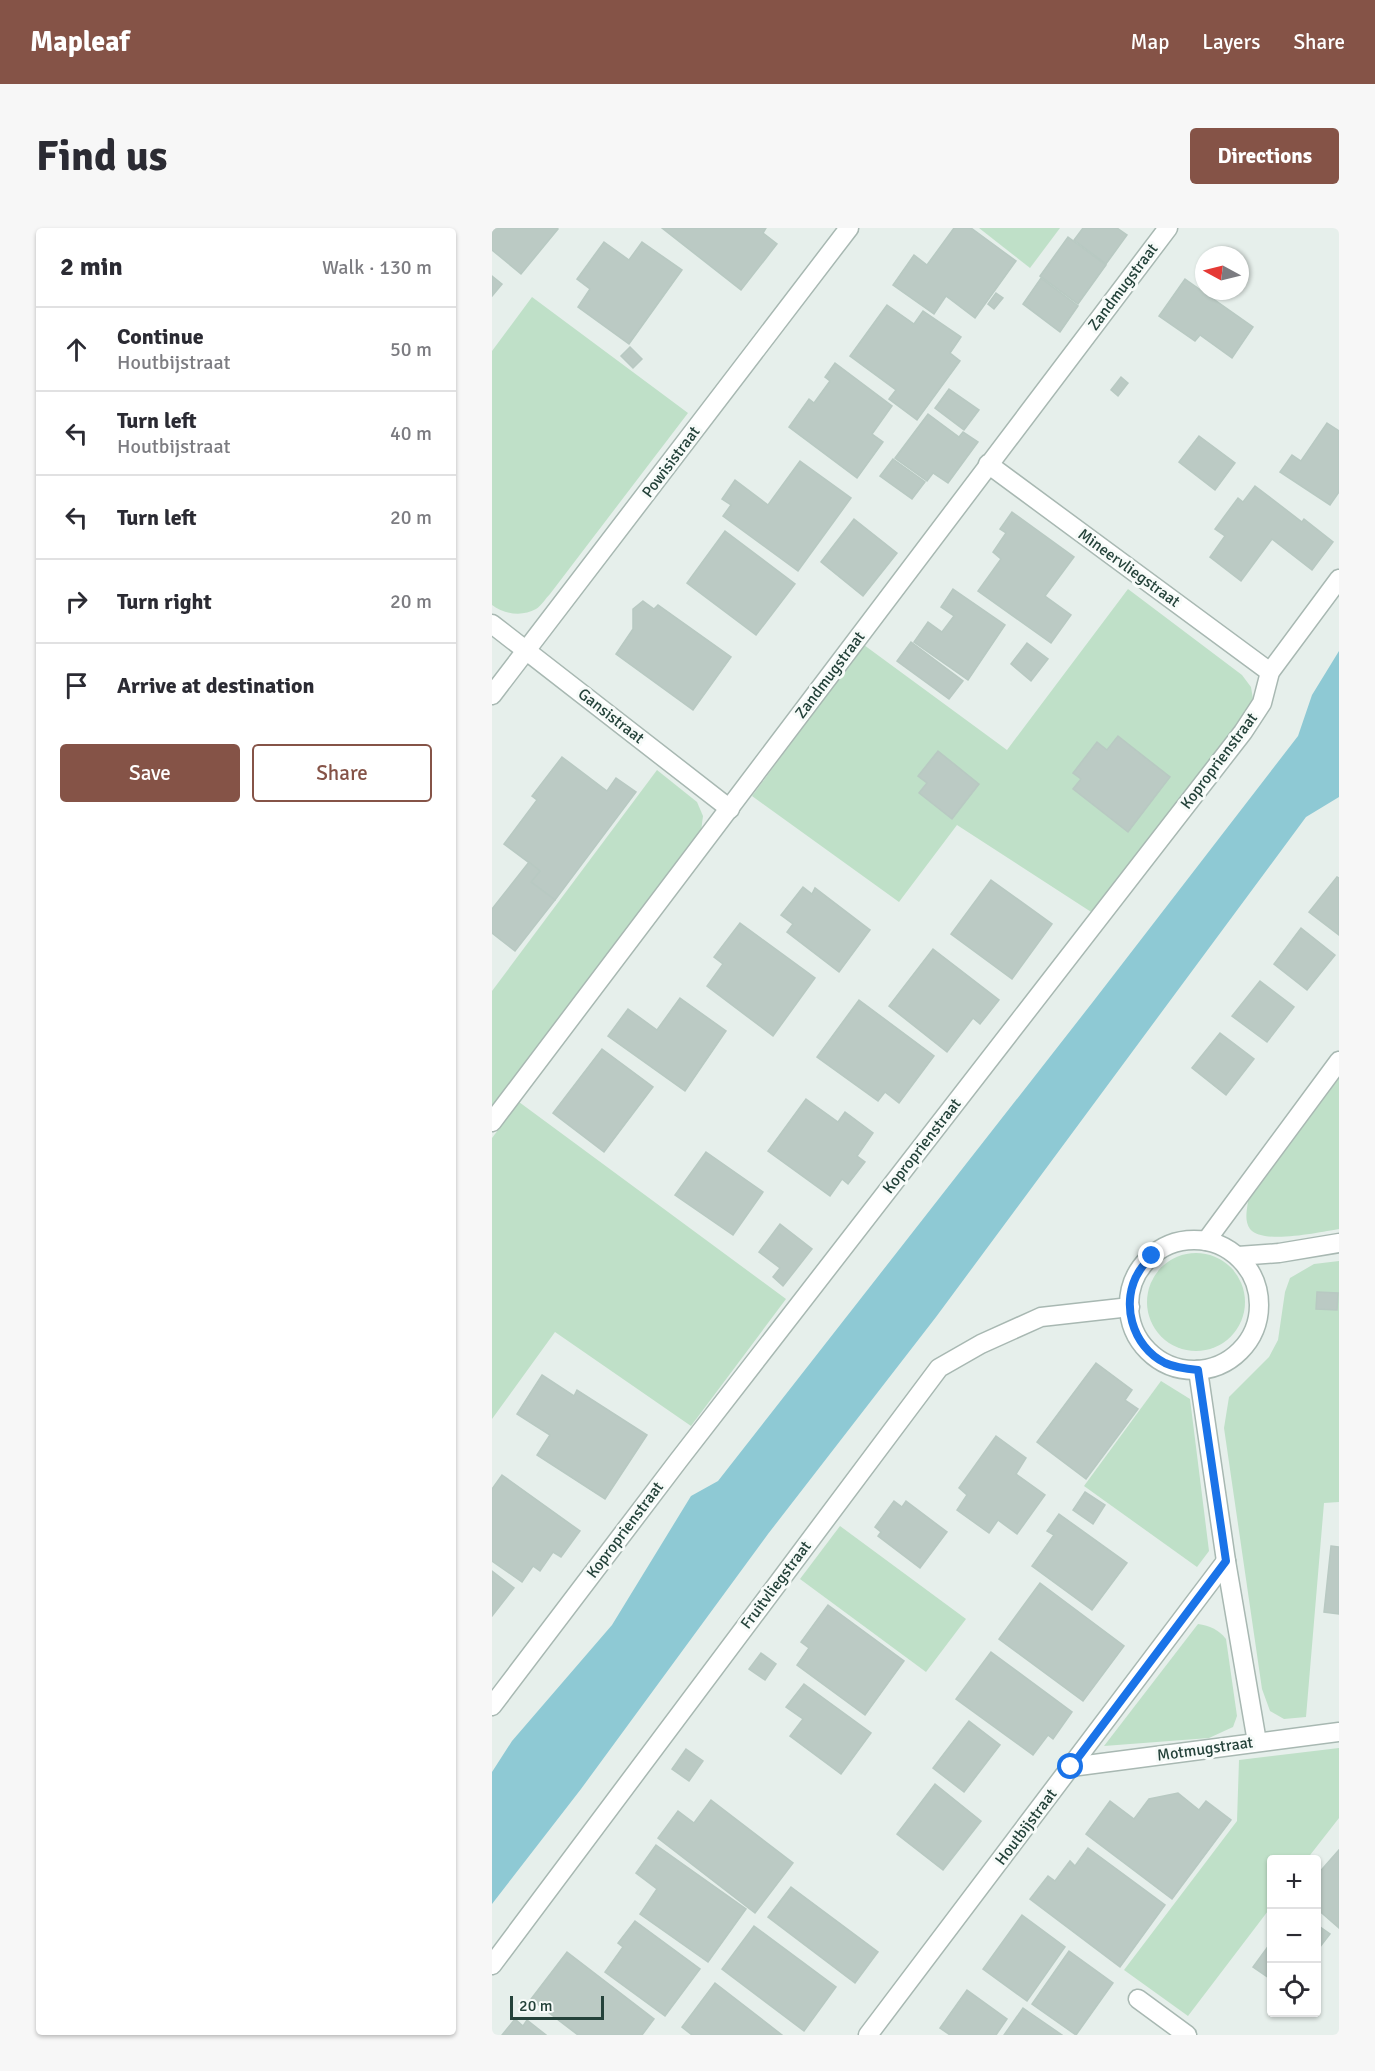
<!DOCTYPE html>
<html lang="en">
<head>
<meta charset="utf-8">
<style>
	:root { --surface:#fff; --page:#f7f7f7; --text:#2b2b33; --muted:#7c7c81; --line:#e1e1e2; --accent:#855347 }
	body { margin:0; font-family:Signika,sans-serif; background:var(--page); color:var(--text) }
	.controls { position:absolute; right:18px; bottom:18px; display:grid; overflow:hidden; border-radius:6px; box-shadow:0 2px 4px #0004 }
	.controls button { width:54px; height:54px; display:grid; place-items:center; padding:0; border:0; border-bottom:2px solid var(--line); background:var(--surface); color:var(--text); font:30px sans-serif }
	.compass { position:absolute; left:703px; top:18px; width:54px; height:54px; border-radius:50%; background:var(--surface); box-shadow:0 2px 4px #0004; rotate:277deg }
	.scale { position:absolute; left:18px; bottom:15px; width:94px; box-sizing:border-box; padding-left:6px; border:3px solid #24423a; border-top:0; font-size:16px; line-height:21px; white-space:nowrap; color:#24423a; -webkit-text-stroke:4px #f7fbf9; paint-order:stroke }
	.stop { position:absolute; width:18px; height:18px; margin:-14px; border:4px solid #1a73e8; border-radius:50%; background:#fff }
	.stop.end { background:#1a73e8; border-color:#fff; box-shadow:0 2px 6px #0008 }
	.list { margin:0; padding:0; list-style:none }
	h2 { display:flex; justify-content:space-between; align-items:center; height:78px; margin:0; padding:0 24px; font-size:26px }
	h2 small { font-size:20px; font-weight:400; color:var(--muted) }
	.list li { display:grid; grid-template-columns:39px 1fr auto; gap:18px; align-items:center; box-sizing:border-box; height:84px; padding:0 24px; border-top:2px solid var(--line) }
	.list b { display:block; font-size:22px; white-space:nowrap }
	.list p { margin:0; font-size:20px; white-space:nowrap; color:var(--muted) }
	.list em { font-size:20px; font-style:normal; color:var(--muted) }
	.actions { display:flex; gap:12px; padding:18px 24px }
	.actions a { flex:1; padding:14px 0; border:2px solid var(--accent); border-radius:6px; text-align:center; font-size:21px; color:var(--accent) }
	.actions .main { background:var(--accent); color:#fff }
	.icon { flex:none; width:33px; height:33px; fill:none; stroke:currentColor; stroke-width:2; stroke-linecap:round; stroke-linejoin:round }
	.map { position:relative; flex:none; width:847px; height:1807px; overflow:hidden; border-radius:6px }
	header { display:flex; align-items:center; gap:36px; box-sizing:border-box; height:84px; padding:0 30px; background:var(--accent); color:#fff }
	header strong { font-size:28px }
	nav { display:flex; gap:33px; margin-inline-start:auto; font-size:21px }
	.intro { display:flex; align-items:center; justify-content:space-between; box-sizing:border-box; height:144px; padding:0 36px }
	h1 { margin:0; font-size:42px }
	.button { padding:15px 27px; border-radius:6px; background:var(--accent); color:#fff; font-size:21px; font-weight:700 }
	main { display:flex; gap:36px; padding:0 36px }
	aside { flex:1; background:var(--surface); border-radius:6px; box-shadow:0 2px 4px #0004 }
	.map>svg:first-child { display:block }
</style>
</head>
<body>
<header>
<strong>Mapleaf</strong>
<nav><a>Map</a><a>Layers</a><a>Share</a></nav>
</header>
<div class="intro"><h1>Find us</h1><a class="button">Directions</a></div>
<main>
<aside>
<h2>2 min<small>Walk · 130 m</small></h2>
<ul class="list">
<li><svg class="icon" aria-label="ahead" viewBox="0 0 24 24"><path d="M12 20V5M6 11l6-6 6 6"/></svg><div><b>Continue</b><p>Houtbijstraat</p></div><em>50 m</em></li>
<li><svg class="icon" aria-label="left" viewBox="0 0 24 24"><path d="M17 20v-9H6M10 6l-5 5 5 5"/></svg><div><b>Turn left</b><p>Houtbijstraat</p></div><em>40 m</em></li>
<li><svg class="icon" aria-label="left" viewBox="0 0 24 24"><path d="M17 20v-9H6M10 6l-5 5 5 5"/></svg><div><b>Turn left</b></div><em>20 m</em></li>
<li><svg class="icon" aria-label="right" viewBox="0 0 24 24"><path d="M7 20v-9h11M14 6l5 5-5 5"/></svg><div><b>Turn right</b></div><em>20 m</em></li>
<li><svg class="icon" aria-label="arrive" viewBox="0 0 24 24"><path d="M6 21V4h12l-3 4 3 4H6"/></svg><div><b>Arrive at destination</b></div></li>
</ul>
<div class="actions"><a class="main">Save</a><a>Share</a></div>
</aside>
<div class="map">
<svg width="847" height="1807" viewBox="0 0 847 1807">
	<rect width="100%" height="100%" fill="#e6efeb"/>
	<g fill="#bfe0c8">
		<polygon points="487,0 568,0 538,40"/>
		<path d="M40,69L196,185L58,366C54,370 49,378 44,381C30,389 12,386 0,377V123Z"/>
		<polygon points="636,361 750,447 759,459 762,477 610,691 465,597 407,674 260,568 372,417 515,522"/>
		<polygon points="165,542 205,574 211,588 209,603 0,881 0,763"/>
		<path d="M847,850V1001C827,1004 771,1017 758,1001C752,993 755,982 756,973Z"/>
		<polygon points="27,874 294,1071 199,1198 63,1104 0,1191 0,910"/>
		<circle cx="704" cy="1074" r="49"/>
		<polygon points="847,1033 847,1274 832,1275 814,1489 792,1491 778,1483 770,1461 732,1200 737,1169 777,1129 786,1112 793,1064 798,1050 822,1036"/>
		<polygon points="669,1153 698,1171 717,1323 705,1339 592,1258"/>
		<polygon points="348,1298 474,1391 434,1444 308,1351"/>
		<path d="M706,1396C718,1398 726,1401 734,1411L745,1488L741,1499L717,1510L612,1518Z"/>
		<polygon points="847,1520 847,1590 815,1631 780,1632 779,1679 696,1788 632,1742 745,1593 747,1532"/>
	</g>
	<polygon fill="#8ec9d4" points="847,423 847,569 814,589 444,1089 276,1306 89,1561 0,1676 0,1544 20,1513 120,1397 199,1268 226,1253 600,775 806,508 820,467"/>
	<g fill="#bbcac4" stroke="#b8c9c2" stroke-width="1.5">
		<polygon points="0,0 64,0 66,1 29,46 0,22"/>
		<polygon points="170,0 274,0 271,5 285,16 249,62"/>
		<polygon points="462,0 479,0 524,33 483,90 454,68 442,86 401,57 422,27 435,37"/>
		<polygon points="591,0 625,0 635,7 614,36 582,12"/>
		<polygon points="576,9 614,37 586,76 548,48"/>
		<polygon points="112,14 137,32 150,14 190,42 137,116 86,79 98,61 85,51"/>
		<polygon points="0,48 10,56 0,68"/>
		<polygon points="549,50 586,78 568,104 531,76"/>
		<polygon points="693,51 761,99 740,130 708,107 703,113 667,88"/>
		<polygon points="504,65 511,70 502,81 496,76"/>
		<polygon points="395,77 422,96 431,83 469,109 458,125 468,133 425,192 397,171 404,162 358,128"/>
		<polygon points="138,119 150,131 141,140 129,128"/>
		<polygon points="343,135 400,178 380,206 391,214 365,250 297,199 317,171 322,175 338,153 333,149"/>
		<polygon points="629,149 636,155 626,168 619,162"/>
		<polygon points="457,161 487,182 472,202 443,180"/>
		<polygon points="436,186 467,209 471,204 486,214 456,255 441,245 435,253 403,230"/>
		<polygon points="835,195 847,203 847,264 838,277 788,244 800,227 809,233"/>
		<polygon points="707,208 743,235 723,262 687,234"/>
		<polygon points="401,231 433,254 420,271 388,248"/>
		<polygon points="308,233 359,270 306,343 231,288 239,277 230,271 243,252 276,277"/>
		<polygon points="763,258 810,294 812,291 841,314 820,342 780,311 749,353 718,329 733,308 723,301 746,270 751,274"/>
		<polygon points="520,284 582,329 553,368 579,387 559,415 486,363 509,331 501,324 514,305 508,301"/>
		<polygon points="362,291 405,325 371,368 329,334"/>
		<polygon points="233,303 303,356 264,407 195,355"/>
		<polygon points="461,361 513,397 476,452 422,414 436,394 450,404 462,388 449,379"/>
		<polygon points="151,373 162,381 166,377 239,429 201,482 124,426 141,401 141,381"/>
		<polygon points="419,414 471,453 457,471 405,433"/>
		<polygon points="535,415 556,431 539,453 519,436"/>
		<polygon points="626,508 678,549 636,604 581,561 589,551 581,545 605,514 615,522"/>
		<polygon points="446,523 487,556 460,591 427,565 435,555 426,548"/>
		<polygon points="70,529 115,563 124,550 144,564 63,672 39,654 48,643 12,616 45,572 40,568"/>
		<polygon points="37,634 48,643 39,654 63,672 23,723 0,705 0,681"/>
		<polygon points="845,649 847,650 847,707 817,684"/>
		<polygon points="499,652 560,696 520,751 459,706"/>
		<polygon points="311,659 320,666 323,660 378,702 347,744 295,704 301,696 289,687"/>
		<polygon points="248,695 323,750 281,808 215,758 231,736 222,729"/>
		<polygon points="809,700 843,727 815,762 782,736"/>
		<polygon points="441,721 507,772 488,796 481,790 455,824 397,778"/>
		<polygon points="768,753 802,779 775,814 740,788"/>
		<polygon points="188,770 234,803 193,863 116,808 136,781 165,802"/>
		<polygon points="367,772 442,828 407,875 393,864 386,873 325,829"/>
		<polygon points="728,805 762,831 734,867 700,840"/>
		<polygon points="110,821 161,859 112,924 61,885"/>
		<polygon points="314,871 346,894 353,884 381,905 365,928 373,934 356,956 350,951 338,968 276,923"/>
		<polygon points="214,924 271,964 241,1007 183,967"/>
		<polygon points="288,996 320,1021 291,1058 281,1049 288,1040 267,1024"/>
		<polygon points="825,1064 846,1065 845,1082 824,1081"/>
		<polygon points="604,1135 640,1162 633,1172 646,1181 594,1251 545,1214"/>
		<polygon points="50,1147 82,1168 85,1162 155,1207 113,1271 45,1227 58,1207 25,1186"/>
		<polygon points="504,1208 534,1230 524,1246 553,1267 525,1306 506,1292 497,1305 465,1282 475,1267 467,1260"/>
		<polygon points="10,1247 88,1303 69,1329 61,1324 48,1343 41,1338 30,1354 0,1333 0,1261"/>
		<polygon points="593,1264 613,1277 601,1296 581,1282"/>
		<polygon points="402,1273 410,1279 414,1273 455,1304 428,1340 386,1308 389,1304 383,1299"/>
		<polygon points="567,1286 635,1335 600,1382 540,1338 562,1307 555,1303"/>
		<polygon points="839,1318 847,1319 847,1386 832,1384"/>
		<polygon points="0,1343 22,1360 0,1388"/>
		<polygon points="548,1355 632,1418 591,1473 507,1411"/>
		<polygon points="336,1377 412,1433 373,1487 305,1437 317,1420 309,1414"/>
		<polygon points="499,1424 580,1484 561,1511 556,1507 541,1527 464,1471"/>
		<polygon points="269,1425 284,1436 273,1452 257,1441"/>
		<polygon points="312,1456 379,1505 349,1546 298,1508 311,1491 294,1479"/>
		<polygon points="477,1493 508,1517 472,1564 441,1540"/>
		<polygon points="194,1521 211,1533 197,1553 180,1541"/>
		<polygon points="443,1556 489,1593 451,1642 405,1606"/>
		<polygon points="686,1565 707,1582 714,1573 739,1592 680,1671 594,1606 618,1573 642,1591 657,1571"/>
		<polygon points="219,1572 301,1635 263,1685 166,1610 186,1583 202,1595"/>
		<polygon points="164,1617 254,1681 216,1734 148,1686 165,1661 144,1645"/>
		<polygon points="596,1620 673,1677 628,1739 538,1671 556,1648 563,1653 578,1633 583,1638"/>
		<polygon points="847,1622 847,1700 824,1680 824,1648"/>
		<polygon points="299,1659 386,1724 363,1755 276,1689"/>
		<polygon points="530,1687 573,1719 535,1773 491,1741"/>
		<polygon points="143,1693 208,1741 173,1788 113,1744 131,1719 126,1715"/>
		<polygon points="824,1696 838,1706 824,1724"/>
		<polygon points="262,1698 344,1759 312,1803 230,1741"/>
		<polygon points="780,1713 780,1752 761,1739"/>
		<polygon points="577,1723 621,1755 584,1807 540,1776"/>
		<polygon points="75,1724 162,1791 150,1807 86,1807 39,1771"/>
		<polygon points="223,1755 290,1807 200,1807 190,1799"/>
		<polygon points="475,1762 515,1791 504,1807 458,1807 448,1800"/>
		<polygon points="531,1780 570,1807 512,1807"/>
		<polygon points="23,1791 31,1798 35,1792 54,1807 10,1807"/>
	</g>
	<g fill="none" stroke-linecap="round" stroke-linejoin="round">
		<defs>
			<g id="minor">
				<polyline points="496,236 778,444"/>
				<polyline points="0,396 238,581"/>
				<polyline points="0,894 676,0"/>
				<circle cx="702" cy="1077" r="65"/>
				<polyline points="714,1013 847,833"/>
				<polyline points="746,1028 787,1025 847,1015"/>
				<polyline points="706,1142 734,1333 765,1514"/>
				<polyline points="0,1478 186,1233 751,504 770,475 778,444 847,351"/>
				<polyline points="579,1539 847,1504"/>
				<polyline points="0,1737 447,1140 489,1116 549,1089 638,1079"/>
				<polyline points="646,1771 695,1807"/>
				<polyline points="376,1807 734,1333"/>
			</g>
			<polyline id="tertiary" points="0,467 357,0"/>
		</defs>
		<use href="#minor" stroke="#a8b8b2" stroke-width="21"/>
		<use href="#tertiary" stroke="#a8b8b2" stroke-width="21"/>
		<use href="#minor" stroke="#fff" stroke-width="18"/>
		<use href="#tertiary" stroke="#fff" stroke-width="18"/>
	</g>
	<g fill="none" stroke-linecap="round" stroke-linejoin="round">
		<path stroke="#1a73e8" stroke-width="8" d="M579,1539L734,1333L706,1142C695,1141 684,1140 673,1135C640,1119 627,1073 648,1042C651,1037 656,1032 660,1028"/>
	</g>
	<g text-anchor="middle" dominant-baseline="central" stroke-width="6" stroke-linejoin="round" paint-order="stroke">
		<g font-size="16" fill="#24423a" stroke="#f7fbf9">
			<text transform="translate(631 59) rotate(-53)">Zandmugstraat</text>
			<text transform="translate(179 234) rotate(-53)">Powisistraat</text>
			<text transform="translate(637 340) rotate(36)">Mineervliegstraat</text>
			<text transform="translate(338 447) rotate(-53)">Zandmugstraat</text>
			<text transform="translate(119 488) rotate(38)">Gansistraat</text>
			<text transform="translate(727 533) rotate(-53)">Koproprienstraat</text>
			<text transform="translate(430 918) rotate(-52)">Koproprienstraat</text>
			<text transform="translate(133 1302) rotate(-53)">Koproprienstraat</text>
			<text transform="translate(284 1357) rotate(-53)">Fruitvliegstraat</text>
			<text transform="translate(713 1521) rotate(-8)">Motmugstraat</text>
			<text transform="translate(534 1599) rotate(-53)">Houtbijstraat</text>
		</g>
	</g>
</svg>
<div class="controls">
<button>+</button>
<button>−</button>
<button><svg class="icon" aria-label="locate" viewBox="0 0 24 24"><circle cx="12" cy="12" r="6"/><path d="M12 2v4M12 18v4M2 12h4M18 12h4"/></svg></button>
</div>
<svg class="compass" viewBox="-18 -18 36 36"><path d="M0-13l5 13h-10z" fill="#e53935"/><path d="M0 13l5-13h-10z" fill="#7c7c81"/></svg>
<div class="scale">20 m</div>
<div class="stop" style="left:579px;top:1539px"></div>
<div class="stop end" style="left:660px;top:1028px"></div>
</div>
</main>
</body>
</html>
